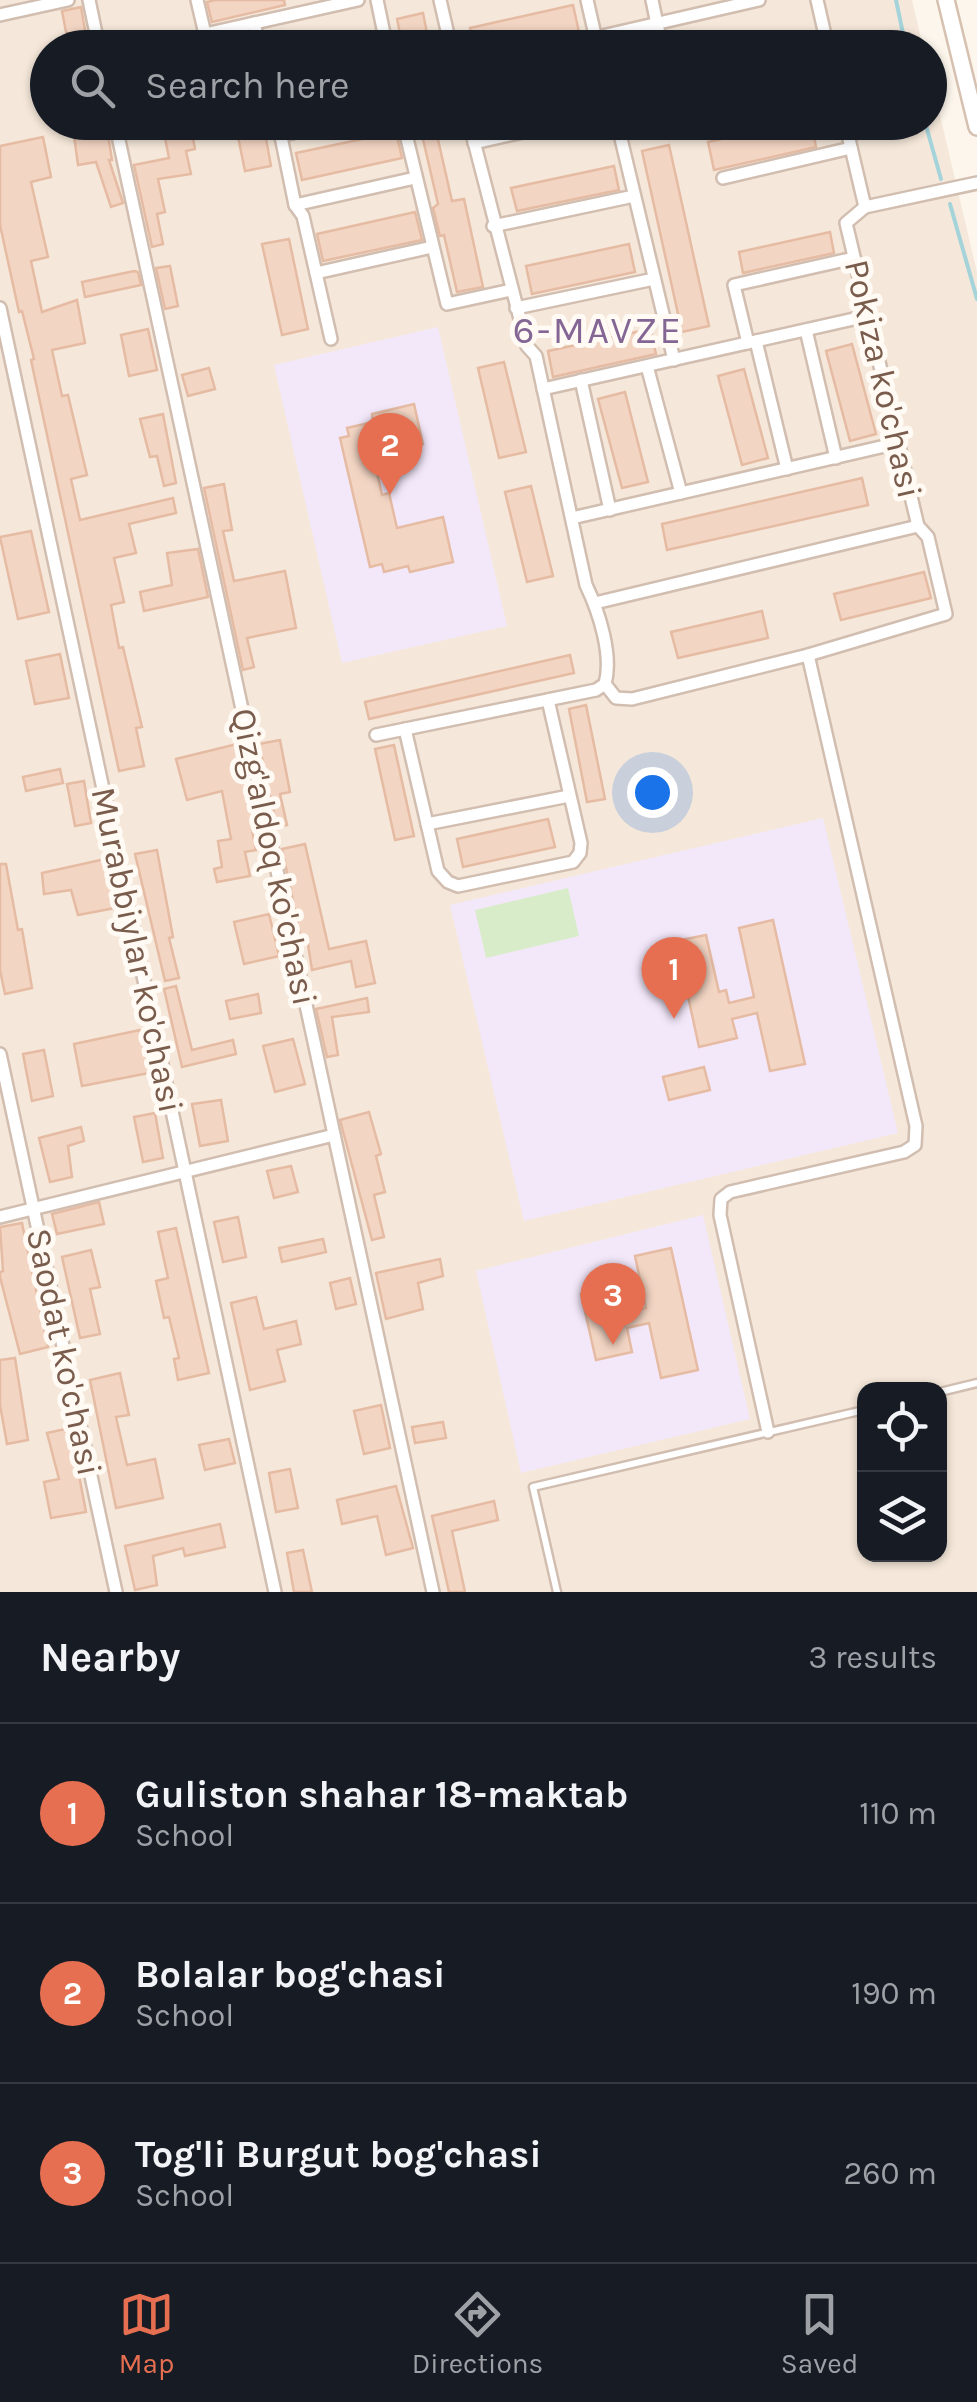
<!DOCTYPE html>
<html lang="en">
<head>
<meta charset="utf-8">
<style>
	:root { --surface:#171b24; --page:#242831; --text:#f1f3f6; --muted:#9ea1a6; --line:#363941; --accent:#e76f51 }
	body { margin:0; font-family:Karla,sans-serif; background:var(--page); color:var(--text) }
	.controls { position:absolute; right:30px; bottom:30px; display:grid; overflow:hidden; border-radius:20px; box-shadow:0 2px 8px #0004 }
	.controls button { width:90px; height:90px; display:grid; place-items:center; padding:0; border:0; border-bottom:2px solid var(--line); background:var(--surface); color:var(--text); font:50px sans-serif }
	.you { position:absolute; left:652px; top:792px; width:35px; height:35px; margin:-25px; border:8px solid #fff; border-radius:50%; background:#1a73e8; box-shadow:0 0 0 15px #1a73e833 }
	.badge { display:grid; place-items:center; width:65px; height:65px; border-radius:50%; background:var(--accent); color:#fff; font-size:32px; font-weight:700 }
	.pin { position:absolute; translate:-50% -82px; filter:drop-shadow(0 2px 5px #0008) }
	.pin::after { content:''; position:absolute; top:52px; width:35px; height:30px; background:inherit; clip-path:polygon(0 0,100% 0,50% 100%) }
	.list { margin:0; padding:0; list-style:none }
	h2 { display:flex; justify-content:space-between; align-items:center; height:130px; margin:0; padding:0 40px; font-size:42px }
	h2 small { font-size:32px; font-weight:400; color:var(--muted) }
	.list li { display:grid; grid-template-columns:65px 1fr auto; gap:30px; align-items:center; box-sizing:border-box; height:180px; padding:0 40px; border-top:2px solid var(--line) }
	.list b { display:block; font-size:38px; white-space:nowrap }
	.list p { margin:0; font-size:32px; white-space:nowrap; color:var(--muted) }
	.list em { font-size:32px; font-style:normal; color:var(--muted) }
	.icon { flex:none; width:55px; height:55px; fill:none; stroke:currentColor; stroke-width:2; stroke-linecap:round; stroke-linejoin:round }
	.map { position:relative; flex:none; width:977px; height:1592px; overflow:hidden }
	.search { position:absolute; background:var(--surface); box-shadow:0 2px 8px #0004; left:30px; right:30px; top:30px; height:110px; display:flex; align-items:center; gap:25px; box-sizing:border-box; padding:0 35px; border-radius:55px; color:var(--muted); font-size:38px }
	.sheet { height:670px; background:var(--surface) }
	nav { display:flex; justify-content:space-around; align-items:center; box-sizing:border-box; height:140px; border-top:2px solid var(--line); background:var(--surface); font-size:28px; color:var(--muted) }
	nav a { display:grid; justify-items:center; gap:5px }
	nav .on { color:var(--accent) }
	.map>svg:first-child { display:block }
</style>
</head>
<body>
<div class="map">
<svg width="977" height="1592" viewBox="0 0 977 1592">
	<rect width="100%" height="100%" fill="#fdf6ec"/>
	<path fill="#f5e8da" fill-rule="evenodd" d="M0,0H912L923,47L48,48V122H930V73L977,272V1592H0ZM864,1390H940V1554H864Z"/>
	<g fill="#f3e8fa">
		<polygon points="438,327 507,626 342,663 274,365"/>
		<polygon points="823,818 898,1133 524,1221 450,905"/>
		<polygon points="703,1215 750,1419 521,1473 476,1271"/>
	</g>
	<polygon fill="#d8ecc9" points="568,888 579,936 486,958 475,910"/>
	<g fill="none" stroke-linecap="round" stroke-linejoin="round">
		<g stroke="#a5d3da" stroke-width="4">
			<polyline points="896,0 906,48"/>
			<polyline points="925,122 941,179"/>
			<polyline points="950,204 977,299"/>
		</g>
	</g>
	<g fill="#f3d5c3" stroke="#e6bba3" stroke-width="2.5">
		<polygon points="215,0 284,0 285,5 212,22 207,2"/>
		<polygon points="573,5 579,32 513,48 475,48 470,28"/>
		<polygon points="81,7 88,48 69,48 62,11"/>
		<polygon points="423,13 430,48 403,48 397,19"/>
		<polygon points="235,122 263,122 271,166 245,171"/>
		<polygon points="419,122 434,122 452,201 464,199 483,287 457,292 444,235 440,236 433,208 438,204"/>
		<polygon points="798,122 811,122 816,147 714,170 708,142"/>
		<polygon points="106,123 112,160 109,160 123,203 111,207 96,162 78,165 73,128"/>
		<polygon points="191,128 195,149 186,151 191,174 158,179 165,212 157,214 163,244 152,247 134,165 169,158 164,133"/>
		<polygon points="396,132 402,158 302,180 296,153"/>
		<polygon points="43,137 51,177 31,182 48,257 31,261 42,312 77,300 85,343 52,350 62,396 68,395 87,475 71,479 80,520 173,498 176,513 129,524 136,553 114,558 124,602 111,605 119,648 123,647 142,727 136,728 144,766 119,771 31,360 34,359 22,311 19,312 0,225 0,146"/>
		<polygon points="669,145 709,326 682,332 642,151"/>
		<polygon points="614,166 619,190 517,211 511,188"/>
		<polygon points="415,212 422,240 323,261 317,234"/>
		<polygon points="830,232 834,253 743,273 739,252"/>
		<polygon points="289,239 308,329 282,335 262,244"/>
		<polygon points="629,244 635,272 532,294 526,266"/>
		<polygon points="170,266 178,306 165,309 156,268"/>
		<polygon points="134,271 138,272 141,285 85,297 82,282"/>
		<polygon points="148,329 157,370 129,376 121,335"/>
		<polygon points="650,329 656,354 553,377 548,351"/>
		<polygon points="852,344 876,434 850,441 826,351"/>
		<polygon points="504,362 526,452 499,458 478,368"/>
		<polygon points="209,368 215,389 188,396 182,375"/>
		<polygon points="744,369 768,458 742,465 718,376"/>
		<polygon points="625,392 648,482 622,488 598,399"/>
		<polygon points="414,404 423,444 373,455 382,495 389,493 397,528 443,517 453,562 410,572 408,566 384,572 382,564 370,567 340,438 349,436 347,428 373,422 372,414"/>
		<polygon points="163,414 176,483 164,486 157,456 150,457 140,419"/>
		<polygon points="862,478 868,505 667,550 662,524"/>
		<polygon points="224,484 232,530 223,531 234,581 285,571 296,628 247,638 254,667 243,670 204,488"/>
		<polygon points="531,486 553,576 527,582 505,492"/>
		<polygon points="31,531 49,612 18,619 0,537"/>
		<polygon points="198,549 208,597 144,611 140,592 172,585 167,553"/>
		<polygon points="924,572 931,598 841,620 834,594"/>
		<polygon points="762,611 768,638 678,658 671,632"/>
		<polygon points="60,654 69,698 35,704 26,661"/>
		<polygon points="570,655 574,673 369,719 365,702"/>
		<polygon points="586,705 605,799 587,802 569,709"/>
		<polygon points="280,740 290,792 280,794 287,825 277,827 259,744"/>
		<polygon points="237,744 258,829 252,830 256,850 245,852 250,876 217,882 214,869 222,867 218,841 231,839 222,791 187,800 176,759"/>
		<polygon points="394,745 414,836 395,840 375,749"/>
		<polygon points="60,769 63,783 26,791 23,777"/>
		<polygon points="84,781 91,823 75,826 67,784"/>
		<polygon points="548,819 555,847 463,867 457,839"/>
		<polygon points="305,844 329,949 366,941 375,983 356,987 351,961 312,970 307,938 301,939 282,849"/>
		<polygon points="157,850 173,937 169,938 179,978 165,981 135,854"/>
		<polygon points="105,859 115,908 78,915 71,890 44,894 42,873"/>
		<polygon points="0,864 6,864 18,930 22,929 32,988 5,994 0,970"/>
		<polygon points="269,914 279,956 244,964 234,922"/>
		<polygon points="773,920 805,1064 770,1071 757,1013 732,1019 737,1038 699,1047 676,941 706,935 719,992 726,990 729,1003 754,997 739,928"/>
		<polygon points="176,986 192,1050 233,1040 236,1054 182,1067 164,989"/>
		<polygon points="258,994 261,1013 230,1019 226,1001"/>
		<polygon points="367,998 369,1012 332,1017 338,1055 327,1057 316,1009"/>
		<polygon points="140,1030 149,1073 82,1086 74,1044"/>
		<polygon points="293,1039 305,1084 275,1092 263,1046"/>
		<polygon points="44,1050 53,1096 32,1101 23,1054"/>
		<polygon points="704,1067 710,1090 669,1100 663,1077"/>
		<polygon points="221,1100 228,1141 200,1146 192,1104"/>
		<polygon points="369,1112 381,1154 376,1156 385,1192 374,1195 384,1237 372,1240 340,1120"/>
		<polygon points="155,1113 163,1158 143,1162 134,1117"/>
		<polygon points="81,1127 84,1141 68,1146 72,1177 50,1182 39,1138"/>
		<polygon points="291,1166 298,1192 274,1198 267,1171"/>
		<polygon points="99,1202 104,1224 57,1234 52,1214"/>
		<polygon points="238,1217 246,1257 223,1262 214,1222"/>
		<polygon points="22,1223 48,1347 20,1354 0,1277 0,1272 3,1271 0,1227"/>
		<polygon points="176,1228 209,1373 178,1380 174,1359 179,1358 169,1317 164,1318 156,1281 168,1278 158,1232"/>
		<polygon points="323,1239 326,1252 282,1262 279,1248"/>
		<polygon points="671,1248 698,1370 661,1378 649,1323 627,1328 632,1352 596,1360 581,1294 619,1286 624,1312 646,1308 635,1256"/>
		<polygon points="91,1250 100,1287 90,1289 100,1334 80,1338 62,1257"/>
		<polygon points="440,1259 443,1276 418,1283 423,1309 386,1319 376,1273"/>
		<polygon points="350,1278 356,1304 336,1309 330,1283"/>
		<polygon points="256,1297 264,1329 296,1321 301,1344 277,1350 285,1381 250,1390 231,1303"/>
		<polygon points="15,1358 28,1440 7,1444 0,1405 0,1360"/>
		<polygon points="120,1373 129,1415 116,1417 127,1465 155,1459 163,1498 116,1508 90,1380"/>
		<polygon points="381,1405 390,1448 364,1454 354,1411"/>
		<polygon points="443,1422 446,1438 415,1443 412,1427"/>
		<polygon points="70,1428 86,1512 51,1518 44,1482 59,1479 47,1433"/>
		<polygon points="229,1439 235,1463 205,1470 199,1445"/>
		<polygon points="290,1469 298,1508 276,1512 269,1473"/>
		<polygon points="396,1486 413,1548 386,1555 377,1516 342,1524 337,1500"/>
		<polygon points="494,1501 498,1520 452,1531 465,1592 449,1592 432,1516"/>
		<polygon points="220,1524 225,1547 185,1556 183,1548 153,1556 157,1585 135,1590 125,1546"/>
		<polygon points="303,1550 312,1592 294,1592 287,1553"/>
	</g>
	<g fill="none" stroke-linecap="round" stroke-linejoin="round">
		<defs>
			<g id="lane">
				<polyline points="940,1392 977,1383"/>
				<polyline points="557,1592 533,1487 864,1410"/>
			</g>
			<g id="street">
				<polyline points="89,0 99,48"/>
				<polyline points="197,0 205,34 358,0"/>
				<polyline points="377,0 387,48"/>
				<polyline points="440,0 451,48"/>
				<polyline points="587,0 598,48"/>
				<polyline points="652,0 662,48"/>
				<polyline points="817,0 828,48"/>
				<polyline points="0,15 68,0"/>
				<polyline points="254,23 260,48"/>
				<polyline points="550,48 759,0"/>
				<polyline points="115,122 433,1592"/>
				<polyline points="278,122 295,205 303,216 331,339"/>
				<polyline points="403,122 447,304 511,290"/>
				<polyline points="617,122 674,360"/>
				<polyline points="280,136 336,122"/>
				<polyline points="474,143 567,122"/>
				<polyline points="723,178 851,148"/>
				<polyline points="295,205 415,178"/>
				<polyline points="865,207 977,183"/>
				<polyline points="493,226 634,196"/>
				<polyline points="316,273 432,247"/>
				<polyline points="0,308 275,1592"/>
				<polyline points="516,308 654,279"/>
				<polyline points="806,330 836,458"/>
				<polyline points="756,341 787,469"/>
				<polyline points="748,343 734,285 854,258"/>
				<polyline points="647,366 681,493"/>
				<polyline points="581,380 610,510"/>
				<polyline points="543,389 867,316"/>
				<polyline points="572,518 898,443"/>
				<polyline points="595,603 918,526"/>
				<polyline points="605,684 616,698 632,699 808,655 946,614 928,537 918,526 846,223 865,207 845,122"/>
				<polyline points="405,729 438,871 448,882 458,886 573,862 580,853 581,843 548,700"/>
				<path d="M376,735L596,690L605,684C613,655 599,612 586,585L536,356L527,346L469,122"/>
				<polyline points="427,824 569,796"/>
				<polyline points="0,1054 116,1592"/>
				<polyline points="0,1217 334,1135"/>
				<polyline points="768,1432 720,1215 721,1199 730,1192 904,1152 915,1145 916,1126 808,655"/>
			</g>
			<polyline id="secondary" points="946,0 977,127"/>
		</defs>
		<use href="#lane" stroke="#d1beb0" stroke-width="11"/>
		<use href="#street" stroke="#d1beb0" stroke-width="16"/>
		<use href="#secondary" stroke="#d6c0b0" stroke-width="20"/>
		<use href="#lane" stroke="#fff" stroke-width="6"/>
		<use href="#street" stroke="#fff" stroke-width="11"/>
		<use href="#secondary" stroke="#fff" stroke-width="15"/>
	</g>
	<g text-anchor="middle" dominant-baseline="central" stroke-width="10" stroke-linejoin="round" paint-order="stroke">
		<g font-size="35" fill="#7a5c4d" stroke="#fffaf3">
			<text transform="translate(883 379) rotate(77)">Pokiza ko'chasi</text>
			<text transform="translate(274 857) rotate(78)">Qizg'aldoq ko'chasi</text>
			<text transform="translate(137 950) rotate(78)">Murabbiylar ko'chasi</text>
			<text transform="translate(64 1352) rotate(78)">Saodat ko'chasi</text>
		</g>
		<g font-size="38" letter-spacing="2.5" fill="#846695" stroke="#fffaf3">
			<text x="598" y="330">6-MAVZE</text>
		</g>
	</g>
</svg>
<div class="controls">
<button><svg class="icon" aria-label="locate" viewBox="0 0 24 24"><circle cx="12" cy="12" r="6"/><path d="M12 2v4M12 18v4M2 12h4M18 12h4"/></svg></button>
<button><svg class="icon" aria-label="layers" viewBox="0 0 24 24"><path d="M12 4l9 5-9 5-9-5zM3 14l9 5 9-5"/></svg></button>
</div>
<div class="you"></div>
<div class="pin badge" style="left:674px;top:1019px">1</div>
<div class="pin badge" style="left:390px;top:495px">2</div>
<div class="pin badge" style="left:613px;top:1345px">3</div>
<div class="search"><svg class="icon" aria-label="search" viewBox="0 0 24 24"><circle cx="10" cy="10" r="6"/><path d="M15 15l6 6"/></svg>Search here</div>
</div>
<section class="sheet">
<h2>Nearby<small>3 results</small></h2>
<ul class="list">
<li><span class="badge">1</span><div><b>Guliston shahar 18-maktab</b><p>School</p></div><em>110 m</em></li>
<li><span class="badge">2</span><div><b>Bolalar bog'chasi</b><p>School</p></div><em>190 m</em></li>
<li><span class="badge">3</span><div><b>Tog'li Burgut bog'chasi</b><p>School</p></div><em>260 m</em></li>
</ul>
</section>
<nav>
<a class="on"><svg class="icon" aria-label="map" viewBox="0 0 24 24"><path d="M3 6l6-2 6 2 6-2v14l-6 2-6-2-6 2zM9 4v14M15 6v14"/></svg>Map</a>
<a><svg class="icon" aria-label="directions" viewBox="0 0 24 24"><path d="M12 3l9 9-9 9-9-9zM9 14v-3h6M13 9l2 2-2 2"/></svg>Directions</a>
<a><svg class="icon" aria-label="saved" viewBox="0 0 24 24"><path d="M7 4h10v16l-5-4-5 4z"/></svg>Saved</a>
</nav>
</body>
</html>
